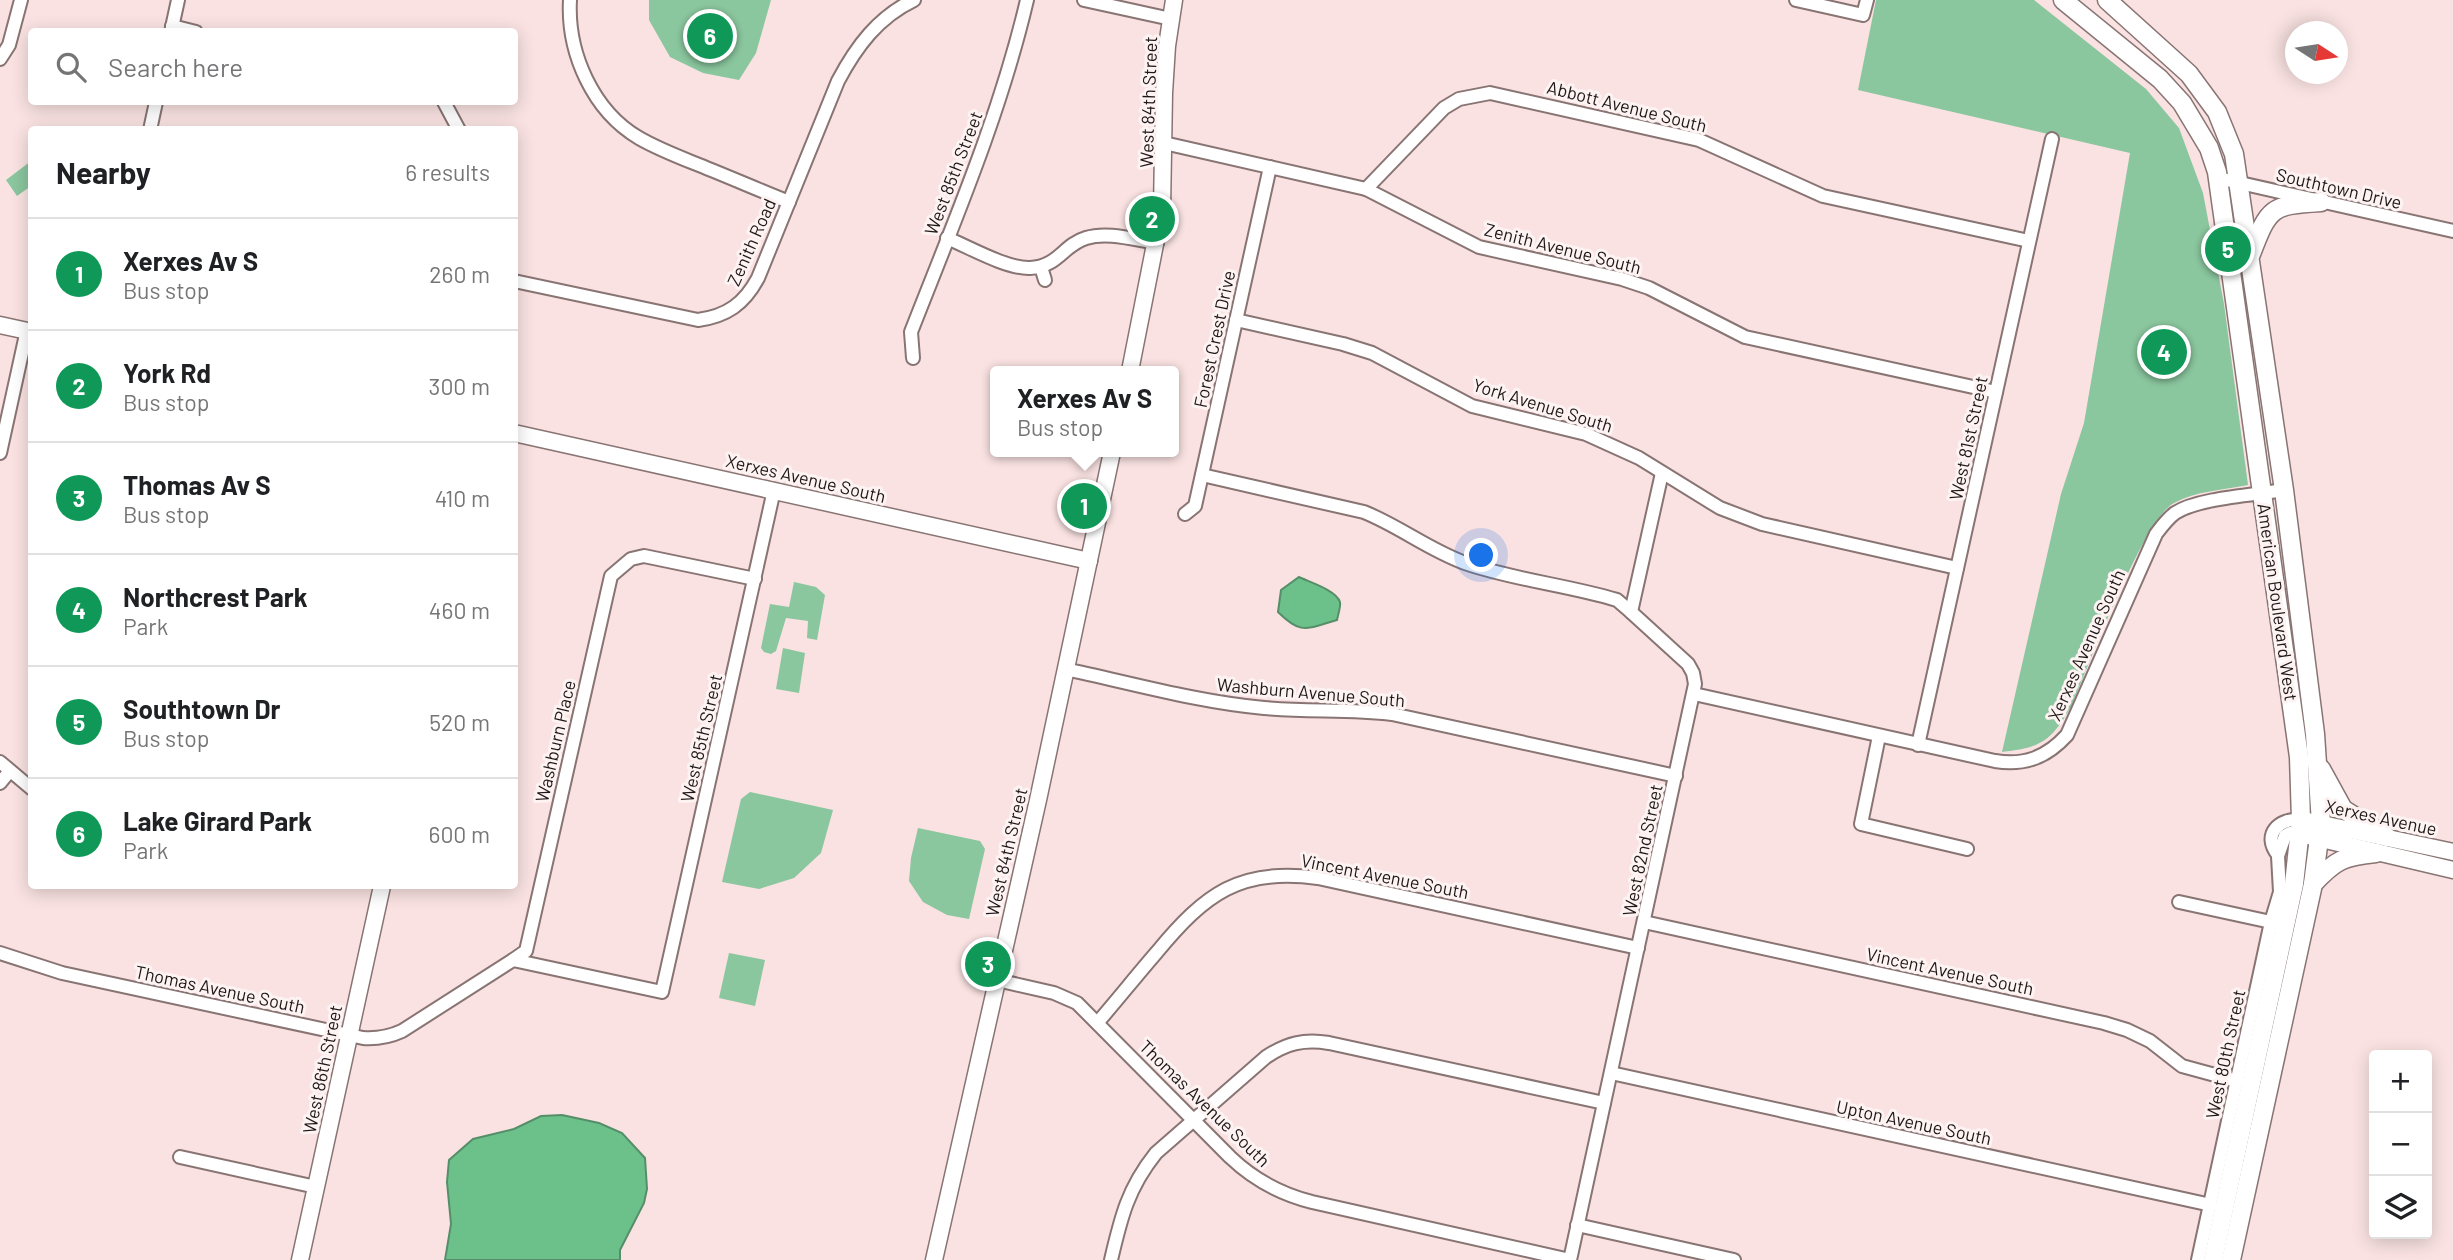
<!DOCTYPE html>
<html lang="en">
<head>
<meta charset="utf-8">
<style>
	:root { --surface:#fff; --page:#f6f6f6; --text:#202124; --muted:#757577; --line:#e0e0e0; --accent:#0f9858 }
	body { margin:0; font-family:Barlow,sans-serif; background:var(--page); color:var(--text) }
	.controls { position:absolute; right:21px; bottom:21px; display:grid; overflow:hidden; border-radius:7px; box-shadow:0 4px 18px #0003 }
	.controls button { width:63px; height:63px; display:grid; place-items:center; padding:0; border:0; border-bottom:2px solid var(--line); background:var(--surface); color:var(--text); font:35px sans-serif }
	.compass { position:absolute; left:2285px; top:21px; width:63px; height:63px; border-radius:50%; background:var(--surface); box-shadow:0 4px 18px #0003; rotate:102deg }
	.you { position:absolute; left:1482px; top:556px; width:24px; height:24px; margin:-18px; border:5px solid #fff; border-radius:50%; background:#1a73e8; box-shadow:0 0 0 10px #1a73e833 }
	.badge { display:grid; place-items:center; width:46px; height:46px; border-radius:50%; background:var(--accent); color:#fff; font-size:23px; font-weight:700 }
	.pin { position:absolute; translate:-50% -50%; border:4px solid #fff; box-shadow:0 2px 7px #0006 }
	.popup { position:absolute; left:990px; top:366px; width:189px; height:91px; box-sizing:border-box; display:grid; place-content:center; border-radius:7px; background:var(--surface); filter:drop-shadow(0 2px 5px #0005); font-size:23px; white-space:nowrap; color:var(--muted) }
	.popup b { font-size:26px; color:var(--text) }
	.popup::after { content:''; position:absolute; left:50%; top:100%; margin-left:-14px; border:14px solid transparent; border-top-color:var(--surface) }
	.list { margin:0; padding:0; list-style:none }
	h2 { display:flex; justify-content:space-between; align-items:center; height:91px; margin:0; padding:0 28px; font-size:30px }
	h2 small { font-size:23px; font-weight:400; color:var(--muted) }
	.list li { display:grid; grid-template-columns:46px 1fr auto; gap:21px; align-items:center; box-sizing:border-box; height:112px; padding:0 28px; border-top:2px solid var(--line) }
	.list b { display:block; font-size:26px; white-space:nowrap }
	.list p { margin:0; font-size:23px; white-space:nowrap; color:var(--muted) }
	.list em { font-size:23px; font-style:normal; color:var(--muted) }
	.icon { flex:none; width:38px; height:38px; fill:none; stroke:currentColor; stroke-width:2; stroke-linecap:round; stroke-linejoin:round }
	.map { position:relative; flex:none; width:2453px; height:1260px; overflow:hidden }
	.search { position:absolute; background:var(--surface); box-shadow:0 4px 18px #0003; left:28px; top:28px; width:490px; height:77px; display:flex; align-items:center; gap:18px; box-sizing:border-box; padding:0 24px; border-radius:7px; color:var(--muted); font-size:26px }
	.panel { position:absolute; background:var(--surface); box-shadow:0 4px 18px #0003; left:28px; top:126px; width:490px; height:763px; border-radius:7px }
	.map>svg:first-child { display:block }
</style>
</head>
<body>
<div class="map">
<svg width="2453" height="1260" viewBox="0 0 2453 1260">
	<rect width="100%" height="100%" fill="#fae2e2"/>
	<g fill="#8ac69e">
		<polygon points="649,0 771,0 756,53 739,80 703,73 670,57 649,20"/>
		<path d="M1876,0H2034L2146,89L2179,128L2203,193L2224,304L2248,485C2223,490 2196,491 2174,503C2144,518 2088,667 2072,705C2052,740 2042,748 2002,752L2061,494L2084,423L2130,153L1858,90Z"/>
		<polygon points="31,161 31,186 17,196 6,180"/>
		<polygon points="794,582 816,587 825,595 817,640 807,638 808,621 786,618 776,651 771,654 764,652 761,648 770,604 789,607"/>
		<polygon points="783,648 805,653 799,693 776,689"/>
		<polygon points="750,792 833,810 821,853 794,878 759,889 722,882 741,799"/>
		<polygon points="918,828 980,841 985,849 969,919 947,915 923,902 909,881 911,858"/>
		<polygon points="729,953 765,960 755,1006 719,998"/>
	</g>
	<g fill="#6cc18b" stroke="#558e68" stroke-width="2">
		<path d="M1299,577C1309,582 1336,590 1340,602C1341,606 1338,615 1337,620C1307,628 1302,636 1278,612L1281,590Z"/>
		<polygon points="562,1115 599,1123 622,1133 645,1158 647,1189 644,1203 620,1250 620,1260 445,1260 451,1224 447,1182 449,1160 473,1139 514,1129 541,1116"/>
	</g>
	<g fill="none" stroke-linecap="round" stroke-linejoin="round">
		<defs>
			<g id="minor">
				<path d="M570,0C567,53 593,111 639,138C658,149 679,157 699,165C729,177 759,190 789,202"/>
				<polyline points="1084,0 1171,19"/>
				<polyline points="1796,0 1863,15 1867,0"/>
				<polyline points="172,26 196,32"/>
				<polyline points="171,32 178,0"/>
				<polyline points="0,59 9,45 21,0"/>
				<polyline points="444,102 459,130"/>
				<polyline points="150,130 156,102"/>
				<polyline points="1164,143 1366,189 1479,247 1622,279 1649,288 1745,337 1996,392"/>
				<polyline points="2218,178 2453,231"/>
				<polyline points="1366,189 1444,108 1459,99 1490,93 1699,140 1823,196 2029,241"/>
				<path d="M947,238C969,247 1007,269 1030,268C1058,267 1063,245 1086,238C1108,231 1135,240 1157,243"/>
				<polyline points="1041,267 1045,280"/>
				<path d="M514,281L698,320C727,316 744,304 758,278L838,81C856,47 878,17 914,0"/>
				<polyline points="1236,320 1343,344 1372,353 1472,406 1586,434 1639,458 1720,508 1762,524 1957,568"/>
				<path d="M913,358L911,332C954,222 1000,115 1027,0"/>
				<polyline points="0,453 27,330"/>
				<path d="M1202,475L1364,512C1399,526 1429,550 1465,563C1514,580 1567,585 1617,600L1631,612"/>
				<polyline points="1185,514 1195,506 1270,167"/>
				<path d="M1065,669C1131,683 1197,702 1264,708C1307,712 1350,709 1392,714L1676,776"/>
				<path d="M1694,694L1995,761C2025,766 2047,757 2067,735L2156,534C2162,526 2167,519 2175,513C2198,498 2255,495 2284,490"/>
				<polyline points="1879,736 1861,824 1967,849"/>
				<polyline points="1918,745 2052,139"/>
				<polyline points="0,762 32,789"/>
				<polyline points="0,783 9,772"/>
				<path d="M2278,855C2262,835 2278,818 2301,820"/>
				<polyline points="2179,902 2271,922"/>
				<polyline points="1644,922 2104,1023 2127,1030 2150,1041 2182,1066 2237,1081"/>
				<path d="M0,953L62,973L363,1038C378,1039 389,1037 402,1031L513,960L662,992L774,490"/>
				<polyline points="513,960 526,951 611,576 631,559 644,556 755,579"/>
				<path d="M997,980L1054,993L1077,1003L1230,1157C1254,1180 1280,1194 1312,1202L1570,1260"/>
				<path d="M1098,1022C1118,999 1137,975 1157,952C1205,894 1240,867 1318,878L1638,948"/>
				<polyline points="1611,1073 2211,1205"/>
				<polyline points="180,1157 316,1187"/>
				<polyline points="1577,1225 1734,1260"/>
				<path d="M1111,1260C1121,1217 1128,1188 1156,1153L1266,1057C1287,1043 1304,1039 1329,1043L1604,1103"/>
				<polyline points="1570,1260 1695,684 1693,673 1688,664 1631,612 1662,473"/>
				<polyline points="2198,1260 2271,922 2280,892 2278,856 2285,836 2290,833 2300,834"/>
			</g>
			<g id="tertiary">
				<polyline points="0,325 32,332"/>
				<polyline points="1130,371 1162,209 1164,93 1167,46 1174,0"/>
				<polyline points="514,433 1089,561"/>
				<polyline points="2308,821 2453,852"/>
				<polyline points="2300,834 2453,870"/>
				<polyline points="300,1260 382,886"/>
				<polyline points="934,1260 1038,800 1112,452"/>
			</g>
			<g id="secondary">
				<polyline points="2063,0 2160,79 2182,103 2209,148 2217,172 2299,757 2301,820 2294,884 2213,1260"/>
				<polyline points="2107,0 2189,74 2217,112 2234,154 2284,490 2315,734 2321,823 2313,884 2231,1260"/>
				<path d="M2251,254C2269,207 2271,205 2321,202"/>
				<polyline points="2321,769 2343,809 2387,837"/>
				<path d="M2313,884C2335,860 2344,856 2376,853"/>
			</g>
		</defs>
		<use href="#minor" stroke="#887473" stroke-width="16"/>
		<use href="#tertiary" stroke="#887473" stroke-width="19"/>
		<use href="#secondary" stroke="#887473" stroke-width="21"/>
		<use href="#minor" stroke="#fff" stroke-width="12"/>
		<use href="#tertiary" stroke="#fff" stroke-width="16"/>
		<use href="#secondary" stroke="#fff" stroke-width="18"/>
	</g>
	<g text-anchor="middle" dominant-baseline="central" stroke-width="6" stroke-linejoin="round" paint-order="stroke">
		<g font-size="18" fill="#1f1717" stroke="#fdf3f3">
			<text transform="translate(1148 102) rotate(-88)">West 84th Street</text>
			<text transform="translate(1627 106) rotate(14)">Abbott Avenue South</text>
			<text transform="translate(953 173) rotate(-69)">West 85th Street</text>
			<text transform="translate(2339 188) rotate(13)">Southtown Drive</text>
			<text transform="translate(751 242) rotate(-66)">Zenith Road</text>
			<text transform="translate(1563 248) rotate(14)">Zenith Avenue South</text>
			<text transform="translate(1214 339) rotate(-78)">Forest Crest Drive</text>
			<text transform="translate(1543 405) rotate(17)">York Avenue South</text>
			<text transform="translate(1968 438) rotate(-78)">West 81st Street</text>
			<text transform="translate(806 478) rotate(13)">Xerxes Avenue South</text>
			<text transform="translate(2278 602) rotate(82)">American Boulevard West</text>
			<text transform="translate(2086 645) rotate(-66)">Xerxes Avenue South</text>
			<text transform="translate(1311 692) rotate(5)">Washburn Avenue South</text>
			<text transform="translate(701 738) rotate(-77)">West 85th Street</text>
			<text transform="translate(555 741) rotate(-77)">Washburn Place</text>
			<text transform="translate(2381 817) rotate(12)">Xerxes Avenue</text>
			<text transform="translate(1642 850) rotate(-78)">West 82nd Street</text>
			<text transform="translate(1006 852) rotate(-77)">West 84th Street</text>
			<text transform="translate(1385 876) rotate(11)">Vincent Avenue South</text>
			<text transform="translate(1950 971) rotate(12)">Vincent Avenue South</text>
			<text transform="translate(220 989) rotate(12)">Thomas Avenue South</text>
			<text transform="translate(2225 1054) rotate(-78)">West 80th Street</text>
			<text transform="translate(322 1069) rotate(-78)">West 86th Street</text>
			<text transform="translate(1205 1103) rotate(44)">Thomas Avenue South</text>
			<text transform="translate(1914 1122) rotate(12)">Upton Avenue South</text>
		</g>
	</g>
</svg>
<div class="controls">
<button>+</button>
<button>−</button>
<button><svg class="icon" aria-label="layers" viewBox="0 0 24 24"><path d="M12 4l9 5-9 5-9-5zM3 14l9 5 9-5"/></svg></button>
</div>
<svg class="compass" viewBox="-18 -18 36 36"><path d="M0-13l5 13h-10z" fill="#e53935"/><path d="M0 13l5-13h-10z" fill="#757577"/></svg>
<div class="you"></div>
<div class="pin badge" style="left:1084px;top:506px">1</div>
<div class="popup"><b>Xerxes Av S</b>Bus stop</div>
<div class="pin badge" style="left:1152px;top:219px">2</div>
<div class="pin badge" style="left:988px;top:964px">3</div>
<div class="pin badge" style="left:2164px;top:352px">4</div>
<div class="pin badge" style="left:2228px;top:249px">5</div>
<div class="pin badge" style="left:710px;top:36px">6</div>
<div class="search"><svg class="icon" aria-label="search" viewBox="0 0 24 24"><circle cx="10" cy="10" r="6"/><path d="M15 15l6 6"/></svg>Search here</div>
<section class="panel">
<h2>Nearby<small>6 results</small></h2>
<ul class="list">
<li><span class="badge">1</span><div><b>Xerxes Av S</b><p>Bus stop</p></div><em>260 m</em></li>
<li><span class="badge">2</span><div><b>York Rd</b><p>Bus stop</p></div><em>300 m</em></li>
<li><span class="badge">3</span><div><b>Thomas Av S</b><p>Bus stop</p></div><em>410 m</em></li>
<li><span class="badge">4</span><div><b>Northcrest Park</b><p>Park</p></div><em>460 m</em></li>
<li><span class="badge">5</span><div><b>Southtown Dr</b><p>Bus stop</p></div><em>520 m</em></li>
<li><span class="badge">6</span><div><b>Lake Girard Park</b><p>Park</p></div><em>600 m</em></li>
</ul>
</section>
</div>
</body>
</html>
